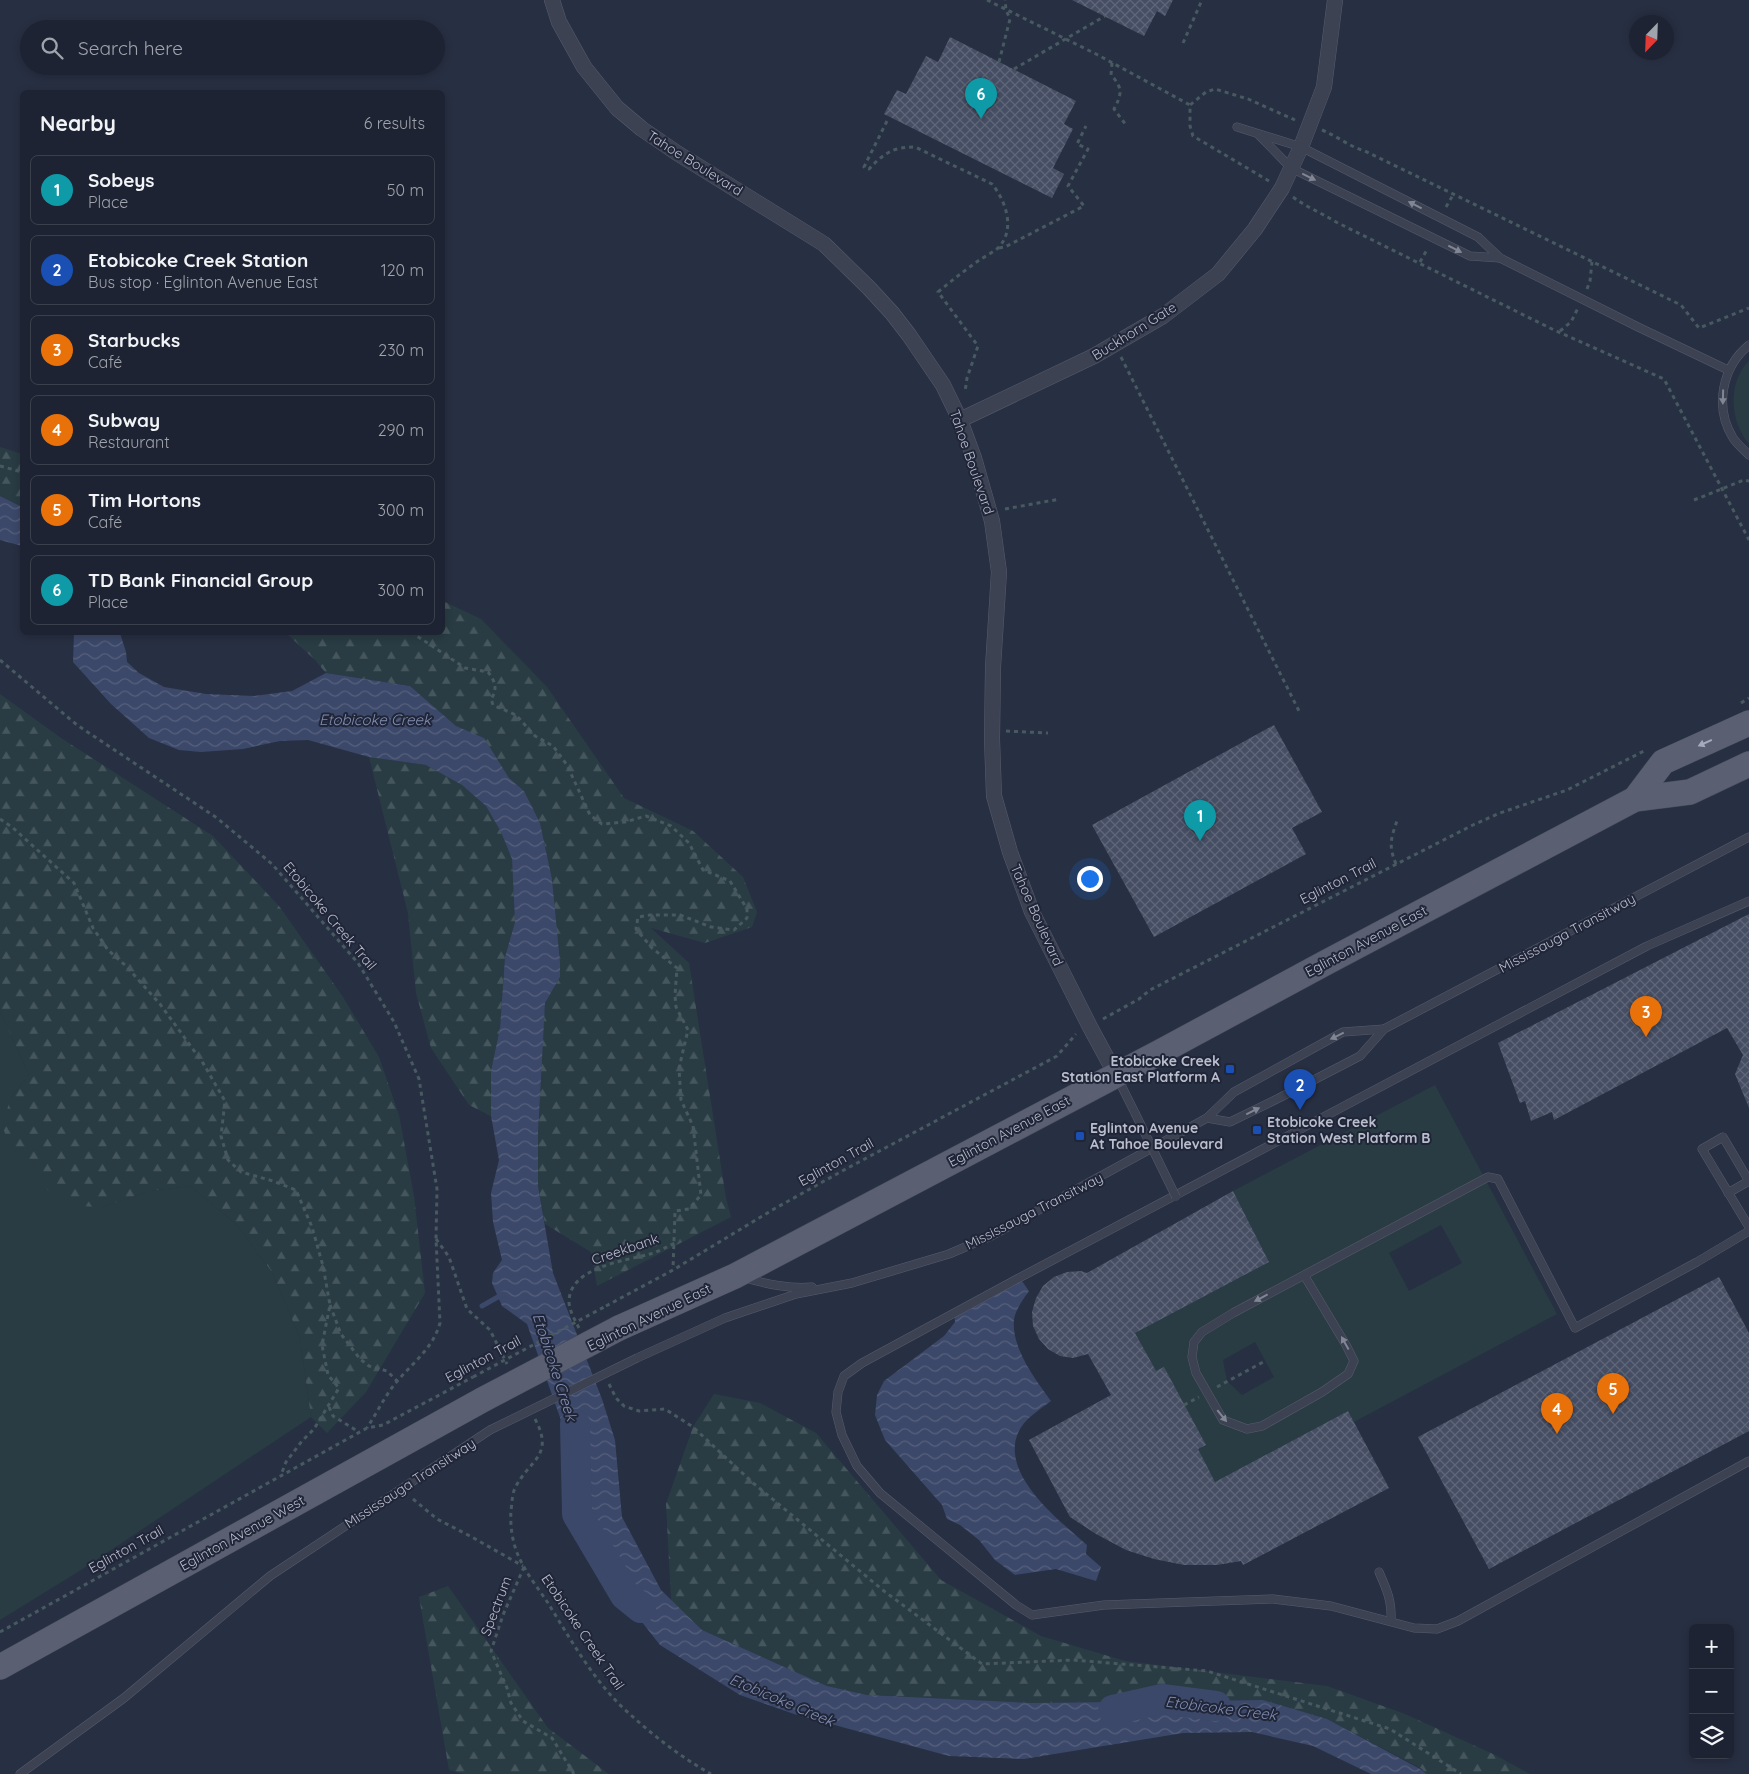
<!DOCTYPE html>
<html lang="en">
<head>
<meta charset="utf-8">
<style>
	:root { --surface:#1d2332; --page:#252b3a; --text:#f1f3f6; --muted:#a0a4ac; --line:#3b404d; --accent:#93abf7 }
	body { margin:0; font-family:Quicksand,sans-serif; background:var(--page); color:var(--text) }
	.controls { position:absolute; right:15px; bottom:15px; display:grid; overflow:hidden; border-radius:8px; box-shadow:0 2px 8px #0003 }
	.controls button { width:45px; height:45px; display:grid; place-items:center; padding:0; border:0; border-bottom:1px solid var(--line); background:var(--surface); color:var(--text); font:25px sans-serif }
	.compass { position:absolute; left:1629px; top:15px; width:45px; height:45px; border-radius:50%; background:var(--surface); box-shadow:0 2px 8px #0003; rotate:203deg }
	.you { position:absolute; left:1089px; top:878px; width:18px; height:18px; margin:-12px; border:4px solid #fff; border-radius:50%; background:#1a73e8; box-shadow:0 0 0 8px #1a73e833 }
	.badge { display:grid; place-items:center; width:32px; height:32px; border-radius:50%; background:var(--accent); color:#fff; font-size:16px; font-weight:700 }
	.pin { position:absolute; translate:-50% -41px; filter:drop-shadow(0 1px 2px #0008) }
	.pin::after { content:''; position:absolute; top:26px; width:18px; height:15px; background:inherit; clip-path:polygon(0 0,100% 0,50% 100%) }
	.list { margin:0; padding:0; list-style:none }
	h2 { display:flex; justify-content:space-between; align-items:center; height:65px; margin:0; padding:0 20px; font-size:21px }
	h2 small { font-size:16px; font-weight:400; color:var(--muted) }
	.list li { display:grid; grid-template-columns:32px 1fr auto; gap:15px; align-items:center; box-sizing:border-box; height:70px; margin:0 10px 10px; padding:0 10px; border:1px solid var(--line); border-radius:8px }
	.list b { display:block; font-size:19px; white-space:nowrap }
	.list p { margin:0; font-size:16px; white-space:nowrap; color:var(--muted) }
	.list em { font-size:16px; font-style:normal; color:var(--muted) }
	.icon { flex:none; width:28px; height:28px; fill:none; stroke:currentColor; stroke-width:2; stroke-linecap:round; stroke-linejoin:round }
	.map { position:relative; flex:none; width:1749px; height:1774px; overflow:hidden }
	.search { position:absolute; background:var(--surface); box-shadow:0 2px 8px #0003; left:20px; top:20px; width:425px; height:55px; display:flex; align-items:center; gap:12px; box-sizing:border-box; padding:0 18px; border-radius:28px; color:var(--muted); font-size:19px }
	.panel { position:absolute; background:var(--surface); box-shadow:0 2px 8px #0003; left:20px; top:90px; width:425px; height:545px; border-radius:8px }
	.map>svg:first-child { display:block }
</style>
</head>
<body>
<div class="map">
<svg width="1749" height="1774" viewBox="0 0 1749 1774">
	<defs>
		<pattern id="forest-firs" width="22" height="20" patternUnits="userSpaceOnUse" patternTransform="scale(1.25)"><rect width="22" height="20" fill="#293c43"/><path d="M5 1l3.5 6h-7zM16 11l3.5 6h-7z" fill="#46565d"/></pattern>
		<pattern id="water-waves" width="16" height="10" patternUnits="userSpaceOnUse" patternTransform="scale(1.25)"><rect width="16" height="10" fill="#3c4869"/><path d="M0 5q4-4 8 0t8 0" fill="none" stroke="#56607d"/></pattern>
		<pattern id="building-cross-hatch" width="8" height="8" patternUnits="userSpaceOnUse" patternTransform="scale(1.25)"><rect width="8" height="8" fill="#464e64"/><path d="M0 0l8 8M0 8l8-8" fill="none" stroke="#5f6679"/></pattern>
	</defs>
	<rect width="100%" height="100%" fill="#272f42"/>
	<g fill="#293c43" fill-rule="evenodd">
		<path d="M1749,361V443C1744,439 1743,435 1740,430C1730,407 1731,379 1749,361Z"/>
		<polygon points="0,1011 29,1075 11,1097 102,1207 150,1191 190,1186 237,1225 272,1272 300,1338 311,1417 81,1570 0,1620"/>
		<path d="M1435,1085L1557,1314L1354,1422L1348,1411L1215,1482L1135,1333L1269,1262L1233,1191ZM1441,1225L1462,1263L1409,1291L1389,1253ZM1255,1342L1274,1377L1242,1395L1227,1381L1223,1360Z"/>
	</g>
	<g fill="url(#forest-firs)">
		<polygon points="0,447 22,454 22,507 0,496"/>
		<polygon points="443,601 481,619 547,687 624,798 693,831 743,877 757,912 752,927 705,943 651,928 689,963 726,1198 731,1217 597,1286 591,1252 545,1224 538,1186 538,1133 543,1026 545,1003 560,977 552,879 540,823 524,791 509,778 483,738 456,726 410,686 326,673 315,660 286,633 442,632"/>
		<polygon points="0,694 61,738 213,836 279,906 343,997 379,1057 399,1115 414,1196 425,1293 366,1392 327,1433 311,1417 300,1338 272,1272 237,1225 190,1186 150,1191 102,1207 77,1206 45,1188 14,1154 2,1126 11,1097 29,1075 0,1011"/>
		<polygon points="369,757 426,765 462,785 486,806 501,832 512,859 515,922 505,957 500,1028 491,1071 491,1116 469,1105 431,1048 416,993 408,913"/>
		<polygon points="714,1394 760,1403 816,1433 941,1580 1041,1636 1125,1661 1327,1686 1405,1714 1493,1754 1530,1774 1426,1774 1422,1769 1327,1719 1263,1700 1032,1703 867,1695 827,1686 702,1630 671,1600 666,1504 693,1427"/>
		<polygon points="448,1586 548,1728 609,1774 463,1774 449,1770 419,1597"/>
	</g>
	<g fill="url(#water-waves)">
		<polygon points="0,496 22,507 22,546 0,540"/>
		<polygon points="74,633 120,633 126,652 127,662 139,673 164,687 206,694 254,696 292,691 326,673 410,686 456,726 484,738 509,778 524,791 540,823 552,879 560,963 560,977 545,1003 538,1133 538,1186 553,1273 602,1399 615,1440 622,1517 661,1590 702,1630 827,1686 867,1695 1032,1703 1263,1700 1327,1719 1422,1770 1426,1774 1371,1774 1313,1746 1252,1732 1183,1733 1024,1759 949,1756 794,1714 740,1695 660,1645 623,1598 588,1513 574,1457 527,1324 502,1306 492,1283 493,1273 502,1260 493,1222 491,1193 499,1160 491,1116 491,1071 500,1028 505,957 515,922 512,859 501,832 486,806 462,785 426,765 369,757 308,740 280,741 243,749 201,752 179,750 149,738 111,704 73,662"/>
		<path d="M1017,1274L1029,1291C1023,1299 1016,1309 1014,1319C1011,1348 1035,1379 1051,1401C1039,1410 1024,1419 1018,1433C1000,1475 1060,1521 1087,1545L1086,1554L1101,1567L1096,1581L1056,1569L1015,1575L995,1560L979,1540L960,1525L947,1519L942,1505L885,1440L875,1415L877,1395L884,1381L944,1336L955,1322L954,1311Z"/>
	</g>
	<g fill="none" stroke-linecap="round" stroke-linejoin="round">
		<polyline stroke="#3c4869" stroke-width="5" points="482,1306 503,1294"/>
		<g stroke="#3c4869" stroke-width="30">
			<polyline points="575,1424 577,1514 625,1595 641,1608"/>
			<polyline points="1113,1710 1162,1699 1216,1706"/>
		</g>
	</g>
	<g fill="url(#building-cross-hatch)">
		<polygon points="1072,0 1173,0 1165,16 1157,11 1144,36"/>
		<polygon points="950,37 1076,101 1064,124 1073,129 1053,168 1064,174 1052,198 884,114 897,90 906,94 926,56 938,62"/>
		<polygon points="1274,725 1322,812 1292,828 1306,854 1154,937 1092,825"/>
		<polygon points="1749,914 1749,1108 1735,1074 1743,1055 1727,1028 1554,1120 1552,1112 1531,1121 1525,1101 1520,1103 1498,1043"/>
		<polygon points="1233,1191 1269,1262 1135,1333 1156,1371 1164,1367 1206,1445 1198,1449 1215,1482 1348,1411 1389,1488 1243,1565 1241,1561 1217,1565 1184,1565 1154,1559 1126,1550 1096,1534 1070,1517 1029,1440 1111,1395 1088,1354 1073,1358 1060,1356 1048,1349 1039,1339 1033,1326 1032,1312 1036,1298 1043,1286 1054,1277 1067,1272 1081,1271 1087,1273"/>
		<polygon points="1719,1277 1749,1333 1749,1431 1489,1569 1418,1437"/>
	</g>
	<g fill="none" stroke-linecap="round" stroke-linejoin="round">
		<defs>
			<g id="service">
				<polyline points="1237,127 1301,147 1478,237 1500,258 1638,327 1728,370"/>
				<polyline points="1259,135 1291,168 1470,256 1500,258"/>
				<path d="M1749,345C1722,367 1714,407 1733,438C1737,444 1744,450 1749,455"/>
				<polyline points="1749,901 1647,946 1017,1279 862,1363 844,1376 838,1392 836,1412 842,1435 857,1466 880,1493 1016,1605 1032,1615 1104,1605 1273,1599 1331,1606 1414,1628 1437,1629 1458,1621 1749,1461"/>
				<polyline points="1118,1079 1135,1113"/>
				<polyline points="1207,1118 1230,1122 1279,1098 1360,1056 1384,1029 1749,837"/>
				<polyline points="1749,1181 1723,1137 1702,1149 1749,1227"/>
				<polyline points="1728,1193 1749,1181"/>
				<polyline points="1304,1275 1346,1345 1354,1361 1348,1374 1322,1392 1262,1426 1247,1429 1223,1420 1196,1373 1192,1357 1194,1342 1202,1332 1233,1313 1488,1177 1498,1179 1575,1328 1697,1262 1749,1231"/>
				<path d="M745,1278C767,1284 789,1289 812,1287"/>
				<polyline points="637,1358 725,1318 796,1294 852,1283 949,1254 991,1236 1207,1118 1234,1092 1343,1032 1384,1029"/>
				<path d="M1379,1572C1387,1590 1392,1601 1391,1621"/>
				<polyline points="20,1774 124,1698 270,1576 490,1430"/>
			</g>
			<g id="minor">
				<polyline points="552,0 559,22 584,67 617,108 642,129 677,153 824,244 869,288 892,313 909,335 943,385 960,420 974,458 992,521 999,572 993,667 992,739 994,796 1010,852 1032,912 1090,1027 1116,1075"/>
				<polyline points="960,420 1094,356 1163,316 1218,274 1255,229 1282,188 1301,147 1324,87 1335,0"/>
			</g>
			<g id="primary">
				<polyline points="1635,799 1663,762 1749,723"/>
				<polyline points="619,1328 735,1276 1162,1051 1327,962 1635,799 1690,792 1749,764"/>
				<polyline points="0,1667 484,1399"/>
			</g>
		</defs>
		<use href="#service" stroke="#575c6c" stroke-width="9"/>
		<use href="#minor" stroke="#575c6c" stroke-width="16"/>
		<use href="#primary" stroke="#454a5b" stroke-width="26"/>
		<g stroke="#485960" stroke-width="3" stroke-dasharray="4 4" stroke-linecap="butt">
			<polyline points="987,0 1096,54 1190,105"/>
			<polyline points="1183,43 1202,0"/>
			<polyline points="999,62 1010,19 1006,10 1005,0"/>
			<path d="M1112,63L1111,75C1123,88 1122,94 1114,109L1126,125"/>
			<path d="M887,121L864,167L869,169C884,153 893,147 915,147L992,184C1006,201 1016,230 998,248C992,253 984,257 978,261C964,271 951,281 938,292L978,346L967,378L965,392"/>
			<path d="M1322,130C1337,136 1350,147 1365,151L1681,305L1699,328L1749,308"/>
			<polyline points="1269,181 1193,136 1190,126 1190,105 1206,92 1215,89 1248,99 1295,120"/>
			<path d="M1293,197C1306,207 1320,212 1334,221L1554,330L1664,379L1749,540"/>
			<polyline points="1446,207 1453,195"/>
			<polyline points="999,248 1005,247 1084,206 1068,186 1088,149 1077,144 1086,126"/>
			<polyline points="1420,262 1428,248"/>
			<polyline points="1587,289 1590,281 1592,262"/>
			<polyline points="1560,331 1571,322 1578,308"/>
			<polyline points="1121,357 1300,713"/>
			<polyline points="0,466 22,472"/>
			<polyline points="1694,500 1744,480 1749,481"/>
			<polyline points="1005,509 1060,499"/>
			<path d="M411,632L465,668L488,672C495,681 498,689 491,699L493,705L516,715L535,736L553,746L567,765L590,815L602,824L625,822L646,816L671,826L689,843L703,870L730,881L747,909V918L734,930L711,927L680,915H650L638,917L636,929L652,948L677,968L675,995L676,1007L688,1030L679,1068L681,1100L693,1126L701,1195L689,1209L675,1211L673,1269"/>
			<path d="M0,660L77,725L217,818L272,864L358,963L394,1022L419,1079L437,1189L436,1239L440,1323C433,1349 410,1365 394,1385C384,1398 376,1414 367,1428"/>
			<polyline points="1741,703 1749,698"/>
			<polyline points="1006,731 1048,733"/>
			<polyline points="0,819 12,827 74,883 93,928 108,950 126,966 160,1004 203,1063 225,1101 221,1136 228,1160 241,1172 273,1181 296,1190 312,1227 323,1266 330,1305 322,1345 328,1375 339,1388 314,1429 302,1441 286,1462 281,1475"/>
			<path d="M1396,864C1388,845 1391,838 1398,818"/>
			<polyline points="1103,1019 1139,999 1150,990 1473,825 1500,813 1567,790 1646,750"/>
			<polyline points="436,1239 449,1257 467,1309 490,1330 507,1364"/>
			<polyline points="330,1305 341,1334 360,1359 369,1366 387,1371 397,1381"/>
			<polyline points="606,1306 673,1270 774,1209 844,1170 1057,1056 1076,1034"/>
			<path d="M579,1328C575,1320 570,1312 569,1303C568,1267 625,1261 650,1254C658,1252 666,1247 675,1243"/>
			<polyline points="609,1384 616,1398 624,1406 639,1411 665,1409 693,1427 753,1483 884,1591 982,1664 1073,1660 1207,1671 1390,1729 1461,1774"/>
			<polyline points="1217,1387 1265,1361"/>
			<polyline points="1184,1405 1199,1397"/>
			<polyline points="329,1407 333,1416 359,1432"/>
			<path d="M535,1419C555,1456 529,1460 515,1488C512,1494 512,1504 511,1510C510,1525 512,1541 518,1555C525,1572 538,1588 548,1603C569,1637 590,1674 618,1703C646,1730 677,1755 711,1774"/>
			<polyline points="413,1499 437,1519 470,1536 523,1566"/>
			<polyline points="524,1567 503,1615 491,1651 507,1688 511,1703 523,1721 552,1738 574,1774"/>
			<polyline points="0,1632 367,1428 383,1425 473,1377"/>
		</g>
		<use href="#service" stroke="#3c4252" stroke-width="8"/>
		<use href="#minor" stroke="#3c4252" stroke-width="15"/>
		<use href="#primary" stroke="#5a6072" stroke-width="25"/>
		<defs>
			<g id="service-bridge">
				<polyline points="1135,1113 1176,1197"/>
				<polyline points="490,1430 637,1358"/>
			</g>
			<polyline id="primary-bridge" points="484,1399 619,1328"/>
		</defs>
		<use href="#service-bridge" stroke="#575c6c" stroke-width="9" stroke-linecap="butt"/>
		<use href="#primary-bridge" stroke="#454a5b" stroke-width="26" stroke-linecap="butt"/>
		<g stroke="#485960" stroke-width="3" stroke-dasharray="4 4" stroke-linecap="butt">
			<polyline points="1014,69 1105,16"/>
			<polyline points="473,1377 606,1306"/>
		</g>
		<use href="#service-bridge" stroke="#3c4252" stroke-width="8"/>
		<use href="#primary-bridge" stroke="#5a6072" stroke-width="25"/>
	</g>
	<defs><path id="oneway-solid" d="M-6-.8H1V-3.2L6.5 0L1 3.2V.8H-6Z" transform="scale(1.25)"/></defs>
	<g fill="#818695">
		<use href="#oneway-solid" transform="translate(1309 177) rotate(26)"/>
		<use href="#oneway-solid" transform="translate(1415 205) rotate(-153)"/>
		<use href="#oneway-solid" transform="translate(1455 249) rotate(27)"/>
		<use href="#oneway-solid" transform="translate(1723 397) rotate(91)"/>
		<use href="#oneway-solid" transform="translate(1337 1036) rotate(154)"/>
		<use href="#oneway-solid" transform="translate(1253 1111) rotate(-26)"/>
		<use href="#oneway-solid" transform="translate(1261 1298) rotate(152)"/>
		<use href="#oneway-solid" transform="translate(1345 1343) rotate(-119)"/>
		<use href="#oneway-solid" transform="translate(1222 1416) rotate(51)"/>
	</g>
	<use fill="#a6aaba" href="#oneway-solid" transform="translate(1705 743) rotate(156)"/>
	<g fill="#1a4fb4" stroke="#202638" stroke-width="2">
		<rect x="1225" y="1064" width="10" height="10" rx="2.5"/>
		<rect x="1252" y="1125" width="10" height="10" rx="2.5"/>
		<rect x="1075" y="1131" width="10" height="10" rx="2.5"/>
	</g>
	<g text-anchor="middle" dominant-baseline="central" stroke-width="4" stroke-linejoin="round" paint-order="stroke">
		<g font-size="14" fill="#b9bdcc" stroke="#202638">
			<text transform="translate(695 163) rotate(32)">Tahoe Boulevard</text>
			<text transform="translate(1134 331) rotate(-32)">Buckhorn Gate</text>
			<text transform="translate(972 462) rotate(71)">Tahoe Boulevard</text>
			<text transform="translate(1338 881) rotate(-27)">Eglinton Trail</text>
			<text transform="translate(1037 915) rotate(66)">Tahoe Boulevard</text>
			<text transform="translate(330 916) rotate(50)">Etobicoke Creek Trail</text>
			<text transform="translate(1567 933) rotate(-28)">Mississauga Transitway</text>
			<text transform="translate(1366 941) rotate(-28)">Eglinton Avenue East</text>
			<text transform="translate(1009 1131) rotate(-28)">Eglinton Avenue East</text>
			<text transform="translate(836 1162) rotate(-29)">Eglinton Trail</text>
			<text transform="translate(1034 1211) rotate(-27)">Mississauga Transitway</text>
			<text transform="translate(625 1249) rotate(-19)">Creekbank</text>
			<text transform="translate(649 1317) rotate(-26)">Eglinton Avenue East</text>
			<text transform="translate(483 1359) rotate(-28)">Eglinton Trail</text>
			<text transform="translate(410 1483) rotate(-33)">Mississauga Transitway</text>
			<text transform="translate(242 1533) rotate(-29)">Eglinton Avenue West</text>
			<text transform="translate(126 1549) rotate(-29)">Eglinton Trail</text>
			<text transform="translate(496 1606) rotate(-69)">Spectrum</text>
			<text transform="translate(583 1632) rotate(56)">Etobicoke Creek Trail</text>
		</g>
		<g font-size="14" font-weight="bold" fill="#b9bdcc" stroke="#202638" text-anchor="start">
			<text x="1220" y="1061" text-anchor="end">Etobicoke Creek<tspan x="1220" dy="16">Station East Platform A</tspan></text>
			<text x="1267" y="1122">Etobicoke Creek<tspan x="1267" dy="16">Station West Platform B</tspan></text>
			<text x="1090" y="1128">Eglinton Avenue<tspan x="1090" dy="16">At Tahoe Boulevard</tspan></text>
		</g>
		<g font-size="15" font-style="italic" fill="#818eb2" stroke="#202638">
			<text x="375" y="719">Etobicoke Creek</text>
			<text transform="translate(555 1367) rotate(72)">Etobicoke Creek</text>
			<text transform="translate(782 1700) rotate(23)">Etobicoke Creek</text>
			<text transform="translate(1221 1708) rotate(7)">Etobicoke Creek</text>
		</g>
	</g>
</svg>
<div class="controls">
<button>+</button>
<button>−</button>
<button><svg class="icon" aria-label="layers" viewBox="0 0 24 24"><path d="M12 4l9 5-9 5-9-5zM3 14l9 5 9-5"/></svg></button>
</div>
<svg class="compass" viewBox="-18 -18 36 36"><path d="M0-13l5 13h-10z" fill="#e53935"/><path d="M0 13l5-13h-10z" fill="#a0a4ac"/></svg>
<div class="you"></div>
<div class="pin badge" style="left:1200px;top:841px;background:#0f9aa8">1</div>
<div class="pin badge" style="left:1300px;top:1110px;background:#1a4fb4">2</div>
<div class="pin badge" style="left:1646px;top:1037px;background:#e8710a">3</div>
<div class="pin badge" style="left:1557px;top:1434px;background:#e8710a">4</div>
<div class="pin badge" style="left:1613px;top:1414px;background:#e8710a">5</div>
<div class="pin badge" style="left:981px;top:119px;background:#0f9aa8">6</div>
<div class="search"><svg class="icon" aria-label="search" viewBox="0 0 24 24"><circle cx="10" cy="10" r="6"/><path d="M15 15l6 6"/></svg>Search here</div>
<section class="panel">
<h2>Nearby<small>6 results</small></h2>
<ul class="list">
<li><span class="badge" style="background:#0f9aa8">1</span><div><b>Sobeys</b><p>Place</p></div><em>50 m</em></li>
<li><span class="badge" style="background:#1a4fb4">2</span><div><b>Etobicoke Creek Station</b><p>Bus stop · Eglinton Avenue East</p></div><em>120 m</em></li>
<li><span class="badge" style="background:#e8710a">3</span><div><b>Starbucks</b><p>Café</p></div><em>230 m</em></li>
<li><span class="badge" style="background:#e8710a">4</span><div><b>Subway</b><p>Restaurant</p></div><em>290 m</em></li>
<li><span class="badge" style="background:#e8710a">5</span><div><b>Tim Hortons</b><p>Café</p></div><em>300 m</em></li>
<li><span class="badge" style="background:#0f9aa8">6</span><div><b>TD Bank Financial Group</b><p>Place</p></div><em>300 m</em></li>
</ul>
</section>
</div>
</body>
</html>
